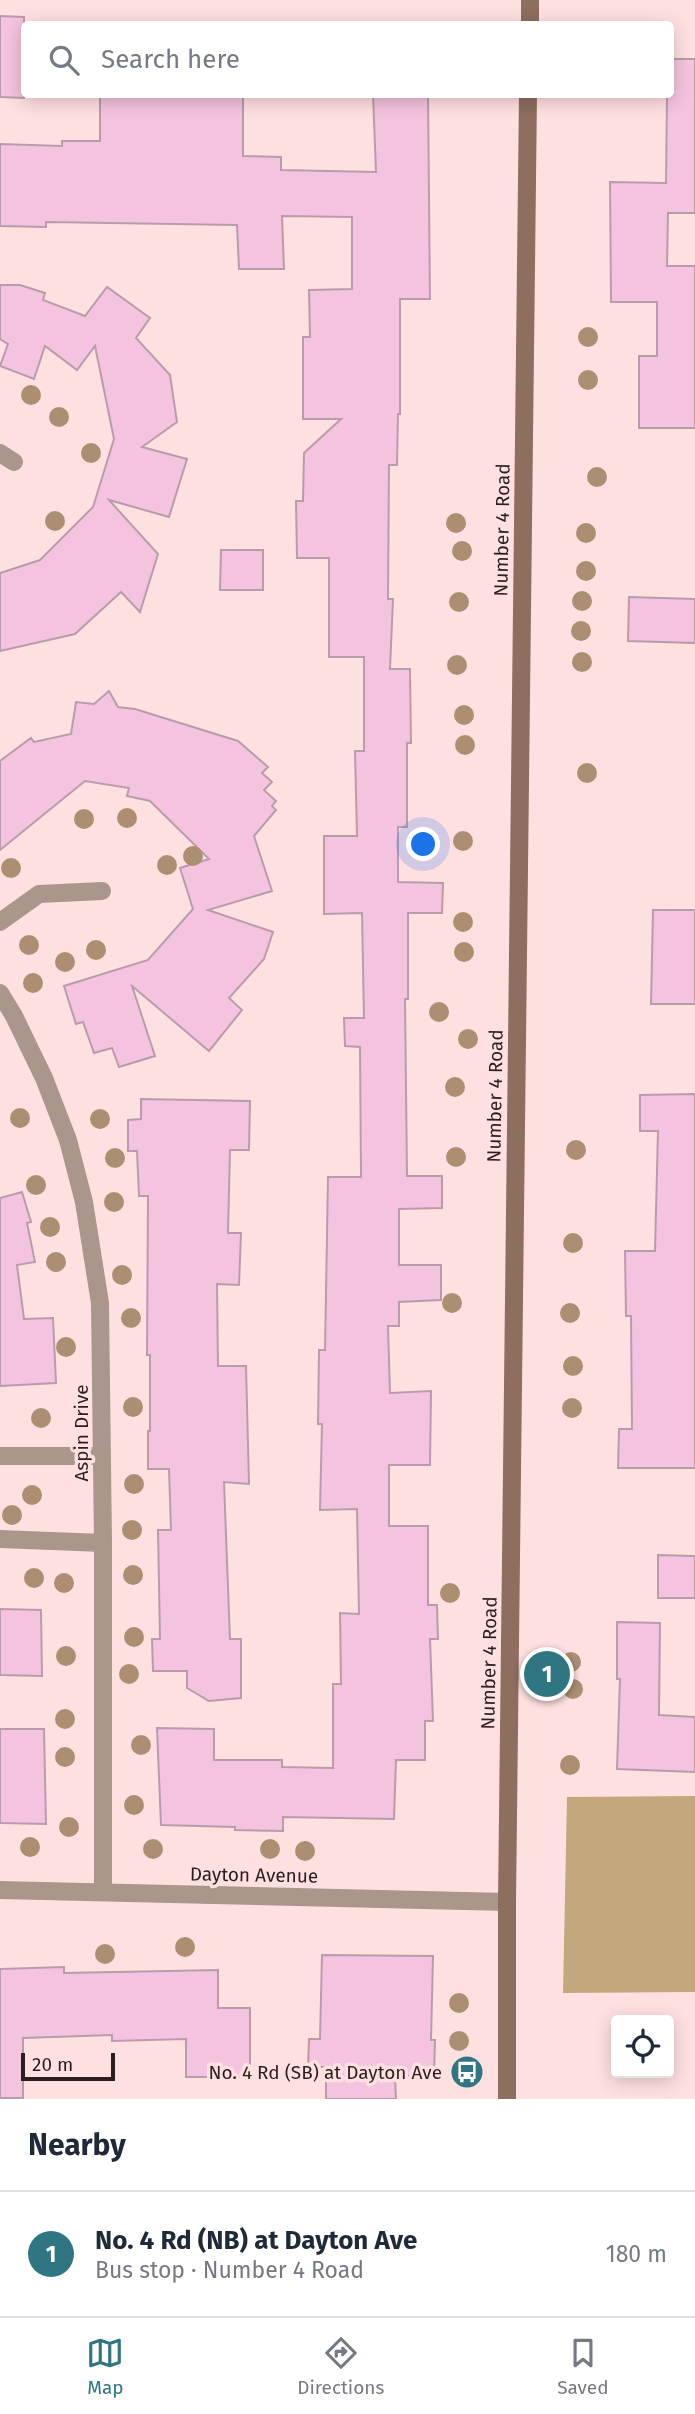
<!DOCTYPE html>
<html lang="en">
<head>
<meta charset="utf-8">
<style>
	:root { --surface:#fff; --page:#f6f6f7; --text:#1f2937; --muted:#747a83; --line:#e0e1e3; --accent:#2f7582 }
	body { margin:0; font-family:"Fira Sans",sans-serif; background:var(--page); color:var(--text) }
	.controls { position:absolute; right:21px; bottom:21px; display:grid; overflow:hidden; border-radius:7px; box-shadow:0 4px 18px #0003 }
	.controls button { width:63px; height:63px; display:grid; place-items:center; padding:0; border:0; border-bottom:2px solid var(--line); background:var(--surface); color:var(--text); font:35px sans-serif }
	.scale { position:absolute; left:21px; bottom:18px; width:94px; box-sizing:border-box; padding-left:7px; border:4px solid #2c1e1f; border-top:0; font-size:19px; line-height:24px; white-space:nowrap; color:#2c1e1f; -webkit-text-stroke:5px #ffe0e1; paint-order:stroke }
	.you { position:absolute; left:424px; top:845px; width:24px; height:24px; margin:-18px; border:5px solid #fff; border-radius:50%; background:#1a73e8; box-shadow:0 0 0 10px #1a73e833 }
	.badge { display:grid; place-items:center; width:46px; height:46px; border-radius:50%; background:var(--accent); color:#fff; font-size:23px; font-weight:700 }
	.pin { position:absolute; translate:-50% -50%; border:4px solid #fff; box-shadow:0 2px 7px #0006 }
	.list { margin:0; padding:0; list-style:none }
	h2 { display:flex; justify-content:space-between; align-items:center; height:91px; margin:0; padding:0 28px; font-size:30px }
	h2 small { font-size:23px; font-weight:400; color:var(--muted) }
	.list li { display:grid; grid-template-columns:46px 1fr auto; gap:21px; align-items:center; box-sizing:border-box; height:126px; padding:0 28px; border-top:2px solid var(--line) }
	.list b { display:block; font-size:26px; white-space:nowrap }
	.list p { margin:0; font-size:23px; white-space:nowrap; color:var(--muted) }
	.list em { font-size:23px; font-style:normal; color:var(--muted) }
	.icon { flex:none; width:38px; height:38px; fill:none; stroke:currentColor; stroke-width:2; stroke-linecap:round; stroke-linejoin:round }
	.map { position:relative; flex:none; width:695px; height:2099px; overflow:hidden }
	.search { position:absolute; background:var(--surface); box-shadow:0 4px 18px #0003; left:21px; right:21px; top:21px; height:77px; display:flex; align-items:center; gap:18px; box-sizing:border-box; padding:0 24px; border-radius:7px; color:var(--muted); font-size:26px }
	.sheet { height:217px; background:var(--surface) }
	nav { display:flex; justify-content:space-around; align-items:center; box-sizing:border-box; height:98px; border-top:2px solid var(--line); background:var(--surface); font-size:19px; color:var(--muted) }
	nav a { display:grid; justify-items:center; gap:4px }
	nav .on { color:var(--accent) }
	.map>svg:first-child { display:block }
</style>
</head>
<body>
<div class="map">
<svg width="695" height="2099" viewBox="0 0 695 2099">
	<rect width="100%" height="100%" fill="#ffe0e1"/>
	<polygon fill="#c2a87c" points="695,1796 695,1992 563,1993 567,1797"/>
	<g fill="#f4c3df" stroke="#b99cac" stroke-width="2">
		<polygon points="0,16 24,17 24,98 0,97"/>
		<polygon points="670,59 695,59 695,213 668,213 667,266 695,266 695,428 639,428 639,356 657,356 657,302 611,302 610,182 666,183 667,94 670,94"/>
		<polygon points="100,94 243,94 243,156 281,157 281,170 376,172 373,94 428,94 430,299 400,299 400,414 398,414 397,465 389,465 388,599 393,599 390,669 410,669 411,743 407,743 407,827 398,827 398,882 443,883 442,913 408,913 408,999 405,999 407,1176 442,1176 442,1208 399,1209 399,1265 441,1265 441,1300 399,1302 399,1326 388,1326 390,1393 431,1391 430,1465 389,1465 389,1526 428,1526 428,1605 437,1605 438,1639 430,1639 433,1721 425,1721 425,1760 396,1760 394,1819 283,1817 283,1831 235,1830 235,1827 161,1825 157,1728 214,1729 214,1760 282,1760 282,1767 333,1768 333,1684 341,1684 340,1613 359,1614 357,1509 320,1510 322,1424 318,1424 319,1350 325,1350 328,1177 361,1177 360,1047 345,1046 344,1018 364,1018 362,913 324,914 324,836 357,836 355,751 364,751 364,657 329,657 329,558 297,558 296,501 303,501 304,453 341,419 303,419 303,337 310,337 309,290 352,289 352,217 282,216 284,269 239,269 237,225 46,222 46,227 0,226 0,144 62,146 62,141 100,141"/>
		<polygon points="0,285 20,285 45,293 43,300 85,316 107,287 150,318 136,338 170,375 177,422 142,447 187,459 169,517 109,500 158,554 140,612 121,592 75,634 0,651 0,573 40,560 93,507 114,439 95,346 77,370 45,346 34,379 0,366 8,344 0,339"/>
		<polygon points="221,550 263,550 263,590 220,590"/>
		<polygon points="629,597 695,599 695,643 628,641"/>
		<polygon points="109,691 118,707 135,709 238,741 268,767 262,773 272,782 264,790 276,801 272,806 276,810 254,836 272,891 208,910 273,932 264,959 229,998 242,1010 209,1051 132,986 155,1056 119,1067 112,1048 94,1053 83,1022 76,1024 64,986 148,960 193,909 180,868 209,859 150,801 127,796 129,788 85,781 0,850 0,761 31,738 34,742 71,734 76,702 94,704"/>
		<polygon points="653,910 695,910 695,1004 651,1004"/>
		<polygon points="695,1094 695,1468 618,1468 619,1429 632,1429 631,1316 626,1316 625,1251 655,1251 658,1131 640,1131 640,1095"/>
		<polygon points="141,1099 250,1101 249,1150 230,1150 228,1233 241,1233 239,1285 217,1284 218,1366 246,1366 249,1484 224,1482 230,1639 241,1639 241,1698 209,1701 187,1688 187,1671 153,1671 152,1639 160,1639 158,1530 171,1530 169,1469 148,1469 148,1431 150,1431 150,1355 147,1355 148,1196 139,1196 137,1151 128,1151 128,1120 141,1119"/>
		<polygon points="22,1192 31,1222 27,1223 35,1262 17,1265 24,1319 53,1318 56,1383 0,1386 0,1198"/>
		<polygon points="658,1555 695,1556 695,1598 658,1598"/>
		<polygon points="0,1609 41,1610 42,1676 0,1675"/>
		<polygon points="617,1622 660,1623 659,1715 695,1717 695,1772 617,1769 620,1679 617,1679"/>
		<polygon points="0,1729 44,1729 46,1824 0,1823"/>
		<polygon points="322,1955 433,1956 431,2040 435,2040 434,2076 395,2076 396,2099 326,2099 326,2067 308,2067 309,2039 320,2039"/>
		<polygon points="64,1967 64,1973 218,1970 218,2008 250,2008 250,2077 186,2077 186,2039 112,2041 112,2035 23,2038 23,2098 0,2098 0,1969"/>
	</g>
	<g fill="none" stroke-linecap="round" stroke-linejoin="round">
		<g stroke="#ab968b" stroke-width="18">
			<polyline points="0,453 14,462"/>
			<polyline points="0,922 39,894 102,891"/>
			<polyline points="0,993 14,1016 44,1078 68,1140 84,1202 100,1303 103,1543 103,1892"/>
			<polyline points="0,1456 100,1456"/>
			<polyline points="0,1539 103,1543"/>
			<polyline points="0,1890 507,1902"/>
		</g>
		<g stroke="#8d6e5f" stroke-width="18">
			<polyline points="530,24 530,0"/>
			<polyline points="507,2099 507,1902 528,94"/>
		</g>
	</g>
	<g fill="#ac8f72">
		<circle cx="588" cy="337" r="10"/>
		<circle cx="588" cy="380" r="10"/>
		<circle cx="31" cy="395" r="10"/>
		<circle cx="59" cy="417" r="10"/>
		<circle cx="91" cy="453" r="10"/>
		<circle cx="597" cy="477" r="10"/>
		<circle cx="55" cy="521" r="10"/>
		<circle cx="456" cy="523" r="10"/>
		<circle cx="586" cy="533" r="10"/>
		<circle cx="462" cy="551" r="10"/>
		<circle cx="586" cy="571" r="10"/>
		<circle cx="582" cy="601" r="10"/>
		<circle cx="459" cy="602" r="10"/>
		<circle cx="581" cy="631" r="10"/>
		<circle cx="582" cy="662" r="10"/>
		<circle cx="457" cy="665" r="10"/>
		<circle cx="464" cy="715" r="10"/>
		<circle cx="465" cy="745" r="10"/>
		<circle cx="587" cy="773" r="10"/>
		<circle cx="127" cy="818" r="10"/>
		<circle cx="84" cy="819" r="10"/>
		<circle cx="463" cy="841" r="10"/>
		<circle cx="193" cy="856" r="10"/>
		<circle cx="167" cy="865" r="10"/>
		<circle cx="11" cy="868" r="10"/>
		<circle cx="463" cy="922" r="10"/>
		<circle cx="29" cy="945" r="10"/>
		<circle cx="96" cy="950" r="10"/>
		<circle cx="464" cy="952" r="10"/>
		<circle cx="65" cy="962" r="10"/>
		<circle cx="33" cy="983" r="10"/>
		<circle cx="439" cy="1012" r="10"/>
		<circle cx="468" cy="1039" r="10"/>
		<circle cx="455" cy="1087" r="10"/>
		<circle cx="20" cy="1118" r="10"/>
		<circle cx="100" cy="1119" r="10"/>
		<circle cx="576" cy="1150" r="10"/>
		<circle cx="456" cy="1157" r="10"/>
		<circle cx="115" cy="1158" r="10"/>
		<circle cx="36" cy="1185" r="10"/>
		<circle cx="114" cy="1202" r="10"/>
		<circle cx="50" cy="1227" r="10"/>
		<circle cx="573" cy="1243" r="10"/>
		<circle cx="56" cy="1262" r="10"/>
		<circle cx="122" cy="1275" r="10"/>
		<circle cx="452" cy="1303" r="10"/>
		<circle cx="570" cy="1313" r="10"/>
		<circle cx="131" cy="1318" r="10"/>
		<circle cx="66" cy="1347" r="10"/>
		<circle cx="573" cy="1366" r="10"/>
		<circle cx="133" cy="1407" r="10"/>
		<circle cx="572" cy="1408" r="10"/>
		<circle cx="41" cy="1418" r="10"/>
		<circle cx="134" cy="1484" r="10"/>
		<circle cx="32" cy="1495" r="10"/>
		<circle cx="12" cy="1515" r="10"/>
		<circle cx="132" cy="1530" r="10"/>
		<circle cx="133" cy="1575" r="10"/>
		<circle cx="34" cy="1578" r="10"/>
		<circle cx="64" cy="1583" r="10"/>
		<circle cx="450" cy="1593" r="10"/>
		<circle cx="134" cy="1637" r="10"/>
		<circle cx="66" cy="1656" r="10"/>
		<circle cx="571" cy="1662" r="10"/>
		<circle cx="129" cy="1674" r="10"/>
		<circle cx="573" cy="1689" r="10"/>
		<circle cx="65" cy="1719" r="10"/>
		<circle cx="141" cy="1745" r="10"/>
		<circle cx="65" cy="1757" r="10"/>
		<circle cx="570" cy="1765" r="10"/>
		<circle cx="134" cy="1805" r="10"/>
		<circle cx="69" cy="1827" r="10"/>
		<circle cx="30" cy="1847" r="10"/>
		<circle cx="153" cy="1849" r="10"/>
		<circle cx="270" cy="1849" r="10"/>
		<circle cx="305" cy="1851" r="10"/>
		<circle cx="185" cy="1947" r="10"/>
		<circle cx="105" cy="1954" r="10"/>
		<circle cx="459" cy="2003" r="10"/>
		<circle cx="459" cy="2041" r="10"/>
	</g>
	<defs>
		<symbol id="bus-disc" viewBox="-11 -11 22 22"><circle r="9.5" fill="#2f7582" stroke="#ffe0e1"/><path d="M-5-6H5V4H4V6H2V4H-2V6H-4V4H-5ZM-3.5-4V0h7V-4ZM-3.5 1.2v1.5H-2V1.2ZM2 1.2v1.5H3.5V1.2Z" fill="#fff"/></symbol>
	</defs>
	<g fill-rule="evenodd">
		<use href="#bus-disc" x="448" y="2053" width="38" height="38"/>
	</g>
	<g text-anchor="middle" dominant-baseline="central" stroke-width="7" stroke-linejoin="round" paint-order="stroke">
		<g font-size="19" fill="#2c1e1f" stroke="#ffe0e1">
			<text transform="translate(502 530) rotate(-89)">Number 4 Road</text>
			<text transform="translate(495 1096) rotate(-89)">Number 4 Road</text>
			<text transform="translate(81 1433) rotate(-90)">Aspin Drive</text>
			<text transform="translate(489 1663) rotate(-89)">Number 4 Road</text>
			<text transform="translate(254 1875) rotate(1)">Dayton Avenue</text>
		</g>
		<g font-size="19" fill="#2c1e1f" stroke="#ffe0e1" text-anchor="end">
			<text x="442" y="2072">No. 4 Rd (SB) at Dayton Ave</text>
		</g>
	</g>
</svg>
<div class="controls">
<button><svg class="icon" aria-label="locate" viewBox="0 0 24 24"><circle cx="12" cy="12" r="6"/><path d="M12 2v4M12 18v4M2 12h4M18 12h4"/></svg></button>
</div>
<div class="scale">20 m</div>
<div class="you"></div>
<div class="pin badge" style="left:547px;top:1674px">1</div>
<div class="search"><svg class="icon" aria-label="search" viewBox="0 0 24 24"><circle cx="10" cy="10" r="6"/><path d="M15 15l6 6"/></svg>Search here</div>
</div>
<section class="sheet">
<h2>Nearby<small></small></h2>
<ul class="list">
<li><span class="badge">1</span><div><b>No. 4 Rd (NB) at Dayton Ave</b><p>Bus stop · Number 4 Road</p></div><em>180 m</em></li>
</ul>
</section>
<nav>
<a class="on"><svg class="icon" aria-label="map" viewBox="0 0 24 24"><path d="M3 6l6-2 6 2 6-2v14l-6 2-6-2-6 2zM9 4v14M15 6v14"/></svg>Map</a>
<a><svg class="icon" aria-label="directions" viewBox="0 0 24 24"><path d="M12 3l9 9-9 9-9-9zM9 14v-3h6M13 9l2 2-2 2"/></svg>Directions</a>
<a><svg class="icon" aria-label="saved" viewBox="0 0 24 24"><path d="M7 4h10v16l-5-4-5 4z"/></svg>Saved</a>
</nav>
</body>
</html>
